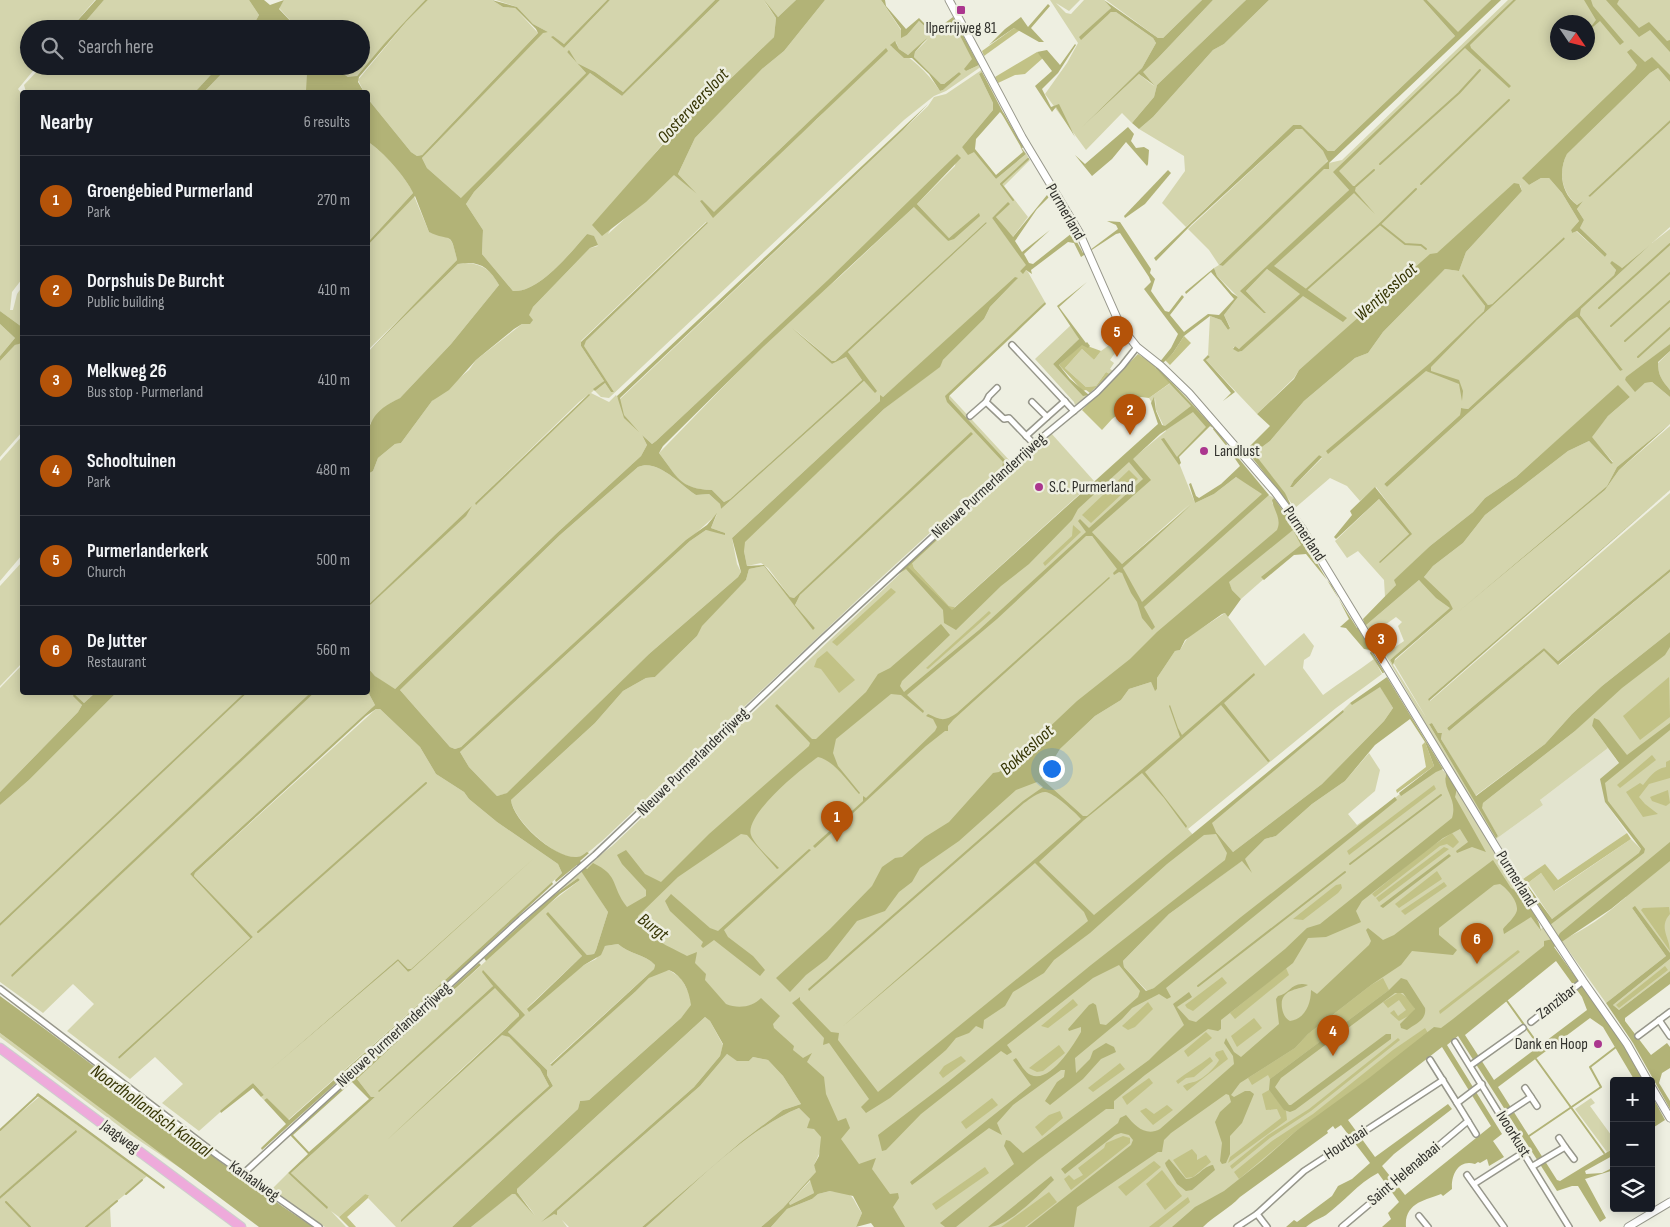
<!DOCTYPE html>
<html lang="en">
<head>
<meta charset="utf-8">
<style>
	:root { --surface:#171b24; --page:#242831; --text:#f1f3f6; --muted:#9ea1a6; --line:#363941; --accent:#b45309 }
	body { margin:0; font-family:"Sofia Sans Condensed",sans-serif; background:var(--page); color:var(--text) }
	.controls { position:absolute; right:15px; bottom:15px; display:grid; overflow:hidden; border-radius:5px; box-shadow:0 2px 12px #0003 }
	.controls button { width:45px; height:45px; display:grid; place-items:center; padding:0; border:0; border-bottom:1px solid var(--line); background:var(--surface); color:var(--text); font:25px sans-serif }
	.compass { position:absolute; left:1550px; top:15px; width:45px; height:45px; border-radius:50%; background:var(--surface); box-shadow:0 2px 12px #0003; rotate:125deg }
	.you { position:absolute; left:1051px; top:768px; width:18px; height:18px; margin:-12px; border:4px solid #fff; border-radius:50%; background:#1a73e8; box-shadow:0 0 0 8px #1a73e833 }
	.badge { display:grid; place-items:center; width:32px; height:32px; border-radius:50%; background:var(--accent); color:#fff; font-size:16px; font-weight:700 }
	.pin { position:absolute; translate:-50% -41px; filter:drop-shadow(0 1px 2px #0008) }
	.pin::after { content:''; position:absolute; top:26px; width:18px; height:15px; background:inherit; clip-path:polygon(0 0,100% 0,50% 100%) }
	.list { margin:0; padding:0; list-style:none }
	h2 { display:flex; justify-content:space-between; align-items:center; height:65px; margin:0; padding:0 20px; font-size:21px }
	h2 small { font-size:16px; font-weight:400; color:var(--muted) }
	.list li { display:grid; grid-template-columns:32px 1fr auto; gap:15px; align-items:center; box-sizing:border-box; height:90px; padding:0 20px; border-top:1px solid var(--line) }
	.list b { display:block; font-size:19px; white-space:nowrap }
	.list p { margin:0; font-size:16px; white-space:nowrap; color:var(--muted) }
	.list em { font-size:16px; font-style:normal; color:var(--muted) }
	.icon { flex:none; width:28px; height:28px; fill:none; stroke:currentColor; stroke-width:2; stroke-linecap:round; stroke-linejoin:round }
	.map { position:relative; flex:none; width:1670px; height:1227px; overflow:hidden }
	.search { position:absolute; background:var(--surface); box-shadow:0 2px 12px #0003; left:20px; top:20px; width:350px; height:55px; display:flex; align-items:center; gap:12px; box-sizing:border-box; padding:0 18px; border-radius:28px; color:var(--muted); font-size:19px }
	.panel { position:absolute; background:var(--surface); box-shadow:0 2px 12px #0003; left:20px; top:90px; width:350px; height:605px; border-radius:5px }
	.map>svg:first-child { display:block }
</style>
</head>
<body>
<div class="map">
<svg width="1670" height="1227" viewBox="0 0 1670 1227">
	<rect width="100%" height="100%" fill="#eeefe1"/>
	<polygon fill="#e3e4cf" points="1608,748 1619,764 1605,802 1627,833 1558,880 1545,865 1523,879 1517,875 1496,839 1543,805 1540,800"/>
	<g fill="#d4d5ad" fill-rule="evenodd">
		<polygon points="0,0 95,0 70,29 29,29 29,66 37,66 18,89 22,94 22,279 12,292 10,310 13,310 17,294 22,287 22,327 0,311"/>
		<polygon points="104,0 249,0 259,15 251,29 79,29"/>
		<polygon points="284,0 425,0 355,78 348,77 332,66 361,66 361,29 298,29 279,8"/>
		<polygon points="428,0 492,0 503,7 515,8 538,33 422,155 417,156 411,152 368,99 368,92 364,92 358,80 406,22"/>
		<polygon points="496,0 607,0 564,44 552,36 564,48 610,0 715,0 623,92 595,72 577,63 568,51 567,52 586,73 462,199 427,168 422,158 543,32 548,32 533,24 517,7"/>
		<path d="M720,0H796L778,17L764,1L776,18L774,37L671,136H666V140L647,163L608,234L674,174L697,194L678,174L695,138L762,69L784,51L825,0H881L901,30V37L907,35L919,21L934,35L950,22L956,28L973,59L965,69L966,71L979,65L962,32L982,66L946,91L934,96L904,120L609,398L601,397L595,391L605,383L611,392H614L583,346L586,341L708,223L706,222L581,341V346L604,381L591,393L609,402L616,395L619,400L903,130L928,106L934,97L946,94L983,69L995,97L983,72L979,74L993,103V110L962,147L974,151L996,179L1026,154L1021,145L1030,160L1004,186L1028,217L1012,238L996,217L1009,203L992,218L1027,265L1020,271L1026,270L1028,272L1045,302L1016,333L949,395L1010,461H1008L871,587L602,841C595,846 587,855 579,857C559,863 513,820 511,800L595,723L623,691L646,678L655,677L697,636L701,626L746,580L749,569L764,566L813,629L815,628L795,605L800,595L972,434L794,598L790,597L768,568L761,563L747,566L744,551V542L884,409L939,367L943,360L984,319L990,307L1018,278L883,397L880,396V401L732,538L737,564L741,572L738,577L649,654L508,793L497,796L469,767L460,752L690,541L706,530L725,533L711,528L717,514L461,747L455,749L450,747L400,690L560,535L638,467C658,458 680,485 696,495L709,494L720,504L721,509L864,381L875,392L848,352L987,223L986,222L835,361H832L793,328L832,364L846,357L862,380L730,499L724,502L712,490C678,489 677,476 659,453L762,347L760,344L656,441L652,444L642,435L647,445L641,456L557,533L394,690L375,676L368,668V607L472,508L368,605V474L373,471L378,458L395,444L401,443L432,401L469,370L476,360L522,324L533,307L590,248L598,246L587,234C571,252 539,293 513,291L482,254L483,230L466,204L474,192L590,73L622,96ZM928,39L915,52L914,57L941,84H944L959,72L960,74L943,90L940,91C926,70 912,58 891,46L896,42L899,49L908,55ZM886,49L817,119L742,185ZM957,154L955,166L917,204L949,238L954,234L948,241L915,206L832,284ZM589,394L477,504L475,503L579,402Z"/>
		<polygon points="1050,0 1080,0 1069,11 1056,3 1066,13 1071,14 1084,0 1104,0 1111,8 1079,38 1111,12 1116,12 1153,38 1156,43 1142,68 1081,128 1139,74 1154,86 1142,72 1158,58 1213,0 1246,0 1157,85 1154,97 1132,123 1122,113 1086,150 1045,94 1067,63 1078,43"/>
		<polygon points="1106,0 1202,0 1163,38 1158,38"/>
		<polygon points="1269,0 1423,0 1455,36 1334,151 1328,151 1301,125 1293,125 1186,227 1162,203 1185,171 1184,156 1139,129 1153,117 1213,50 1224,44"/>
		<polygon points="1427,0 1491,0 1458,33"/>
		<path d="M1508,0H1513L1447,64L1514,0H1670V78L1652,60L1524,180L1529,185L1541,178H1549L1562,193L1579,221L1571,230L1572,233L1576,231L1605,257L1607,254L1580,228L1584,220L1577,209L1583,201L1577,205C1561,192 1558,171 1567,154L1650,73L1658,68L1670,82V120L1588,196L1590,197L1670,123V227L1652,243L1670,229V344L1625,380L1635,391L1645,383L1652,382L1670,397V424L1617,467L1607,486L1458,612L1605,490L1619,470L1670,426V490L1428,699L1430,701L1670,493V569L1558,661L1544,648L1447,728L1449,731L1544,651L1559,665L1670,572V632L1602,686L1572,714L1545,744L1475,796L1441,739L1442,733H1438L1432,723L1429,724L1496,837L1498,836L1481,808L1483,803L1575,731L1590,716L1585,710L1670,639V958L1634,907L1632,908L1666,956L1606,1003L1561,940L1187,1227H887L829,1136L798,1071L749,1025L714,1010L684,965L625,926L601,878L590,869L595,864L587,869L585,867L612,846L906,568L909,567L956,615L1128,457L1131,460L1166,431L1156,410L1155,398L1152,403L1149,398L1172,382L1212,424L1177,458L1195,503L1214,494L1236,477L1274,498L1272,503L1290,525L1287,528H1296L1306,542L1241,599L1232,590L1227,579L1029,771L1042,779L1060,749L1095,716L1121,700L1129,689L1151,682L1155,690L1157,689V678L1175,651L1180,650L1188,637L1225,613L1265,666L1304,633L1314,646L1310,656L1304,660L1303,668L1323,695C1340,682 1357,672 1374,659L1382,674L1336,708L1188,829L1194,836L1344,712L1343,710L1350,703L1352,704L1380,686L1393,708L1384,721L1322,784L1233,852L1211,826L1235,859L1115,958L1147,996L1154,988L1147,991L1124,967L1123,961L1169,914L1247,857L1265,839L1276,836L1312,804L1345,781L1369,753L1380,770L1375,791L1348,814L1357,825L1385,806L1434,766H1438L1446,773L1445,777L1456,794L1457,789L1540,930L1548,923L1517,875L1523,879L1549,923L1621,868L1552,919L1528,883L1541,873L1555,891L1631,839L1641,849L1640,853L1642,852L1643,848L1608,804L1603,780L1625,762L1594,722L1592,726L1608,748L1540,800L1543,805L1496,839H1493L1385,654L1404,641L1398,626L1402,622L1396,617L1371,635L1365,626L1419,580L1451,608L1390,660L1427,719L1393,662L1453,609L1424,577L1433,566L1463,543L1485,515L1568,451L1589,441L1611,464L1613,462L1591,437L1608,416L1630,397L1618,386L1516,477L1485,498L1473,512L1430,546L1395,580L1396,585L1385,597L1384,580L1358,551L1347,558L1335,541L1379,499L1409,534L1379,562L1411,534L1376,487L1360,501L1347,486L1330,478L1295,508L1254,453L1270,441L1304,401L1355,358L1368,353L1383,332L1445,269L1459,271L1466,252L1522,191L1520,185L1362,333L1351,325L1299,370L1294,378L1257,414L1206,360L1210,357L1208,355L1210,316L1221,320L1228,330L1230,327L1224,315L1238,297L1217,276L1214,268L1219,265L1209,250L1188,229L1296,129H1302L1323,151L1328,160L1323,166L1219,265L1223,266L1324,168L1329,169V163L1342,160ZM1558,22H1588V52H1558ZM1375,134L1336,172L1352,189L1270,268L1344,321L1303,295L1242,351L1238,352L1233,348L1235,346L1239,349L1301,294L1267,269L1246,291L1266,313L1241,291L1349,190L1334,172ZM1564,237L1565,239L1476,321L1475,320L1484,311L1485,306L1463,275L1488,305L1492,304ZM1650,245L1581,309L1580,315L1623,370L1620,371L1581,321L1577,317L1569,321L1387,487L1384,484L1460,415L1461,408L1468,409L1614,275L1616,270L1610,262L1622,268ZM1319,455L1322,458L1293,487H1290L1294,480ZM1190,504L1123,568L1139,603L1122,573L1087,530L1089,529L1122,564ZM1326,851L1276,895L1201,950ZM1622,892L1626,897C1607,914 1585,930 1562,940Z"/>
		<polygon points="42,66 219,66 195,92 26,92 24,85"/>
		<polygon points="229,66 302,66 307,74 308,92 204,92"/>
		<path d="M368,142C382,150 407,179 413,193L368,242Z"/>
		<path d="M414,196L429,232C452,237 452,237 457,260L430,289L368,350V245Z"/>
		<path d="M465,263C483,264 491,270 499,285L451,344L400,398C385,405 377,413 368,427V352L458,264Z"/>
		<polygon points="0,324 15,338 0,356"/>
		<polygon points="1071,325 1079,339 1053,364 1088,396 1075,405 1074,402 1035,359"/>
		<polygon points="21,342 22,432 0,457 0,361 15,345"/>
		<polygon points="1112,343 1121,348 1120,350 1118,349 1110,360 1114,363 1110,369 1113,371 1110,374 1106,372 1096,386 1086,387 1065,368 1082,349 1094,360 1101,351"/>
		<path d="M1670,351V390C1662,380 1658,376 1658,363Z"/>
		<polygon points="1051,433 1094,481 955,607 949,606 914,568 912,562"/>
		<polygon points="22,436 22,555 0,581 0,461"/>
		<polygon points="22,562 22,663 0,686 0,586"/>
		<polygon points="22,665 22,692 95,693 84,703 74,695 82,705 78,712 0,792 0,688"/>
		<path d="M368,692L375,705L190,874L250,938L118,1057L119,1059L253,937L194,876L195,873L376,709H380L420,747L436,774L464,792L469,799L497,822L558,864L562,873L421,1002L288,1120L267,1098L264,1100L261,1097L264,1095L253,1083L199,1131L162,1103L183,1084L155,1057L130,1079L67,1031L94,1004L73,984L43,1013L0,982V926L247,693H310L11,975L12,976L314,693ZM532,859L408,972L398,961L270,1070L398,959L408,969H411Z"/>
		<polygon points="116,693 244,693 0,923 0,805 29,780"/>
		<path d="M582,871L608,912L596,950L594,954L587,955L548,913L582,956L527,1008L584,965L596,959L605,946L618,944C629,954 645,954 655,965L654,969L550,1064L551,1066L635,992L649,978L657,973L669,970L681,978L689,993L692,1005L681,1018L589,1100L580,1101L578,1109L452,1227H396L368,1198L369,1195L365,1194L339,1217L331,1211L346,1227H325L270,1191L288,1173L328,1207L291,1173L375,1097H371L357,1079L545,907L580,880L578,878L550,898ZM490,978L524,1015L508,1032L547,1070V1075L553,1086L401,1221L410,1211L549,1086L540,1069L509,1037L502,1034L437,1092L519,1016V1014L495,987L378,1091L493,986Z"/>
		<polygon points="1670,959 1670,971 1619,1010 1613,1005"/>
		<polygon points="705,1017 710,1021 723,1045 720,1056 694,1087 541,1222 557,1211 700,1086 727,1054 738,1061 749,1061 753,1057 768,1060 783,1076 801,1104 783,1110 742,1141 642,1227 569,1227 562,1220 567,1227 471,1227 511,1194 515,1194 535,1215 517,1192 517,1189"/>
		<polygon points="0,1033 198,1180 131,1135 0,1037"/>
		<polygon points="39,1097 147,1176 110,1207 111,1227 0,1227 0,1199 77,1132 0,1196 0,1130"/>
		<polygon points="1591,1098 1595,1103 1590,1106 1614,1139 1614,1148 1607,1152 1575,1109"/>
		<path d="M799,1108L810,1119L809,1125C812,1128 816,1129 819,1133C826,1141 818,1157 814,1165L817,1172L783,1208L761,1227H646C690,1189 745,1130 799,1108Z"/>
		<polygon points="811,1180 814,1193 790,1205 789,1203"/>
		<path d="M830,1191C857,1193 849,1195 862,1213L856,1227H771L787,1209L812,1199L818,1194Z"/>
	</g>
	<g fill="#c2c286">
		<polygon points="1014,28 1020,30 984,56 982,51"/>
		<polygon points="1037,52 1043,58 1025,74 1015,75 998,83 995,77"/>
		<polygon points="1184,336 1191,343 1170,365 1165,360 1173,353"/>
		<polygon points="1082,344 1101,351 1094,360 1082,349 1065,368 1086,387 1096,386 1106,372 1110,374 1090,393 1086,390 1083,391 1059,365"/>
		<polygon points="1138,354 1156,366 1155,368 1170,383 1149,398 1141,397 1112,419 1102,430 1082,410"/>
		<polygon points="1129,470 1138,479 1091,523 1082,515"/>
		<polygon points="1073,525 1081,532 1045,566 1043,563 1072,536"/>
		<polygon points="912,562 914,568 949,606 955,607 952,611 906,568"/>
		<polygon points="891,588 896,592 837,646 832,642"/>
		<polygon points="989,611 991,613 928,669 926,668"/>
		<polygon points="827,651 855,680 839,693 821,669 814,667 817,659"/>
		<polygon points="1669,677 1670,717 1640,740 1623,716"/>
		<polygon points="1425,742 1434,766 1397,793 1396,790 1426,767 1422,745"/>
		<polygon points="1652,755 1656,760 1620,788 1617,785"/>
		<path d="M1670,760V778L1649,784L1639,797L1645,804L1658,814L1643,817L1626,792L1640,783L1643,785C1649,778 1654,769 1666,767V762Z"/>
		<polygon points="1434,785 1436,789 1349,855 1347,851"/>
		<polygon points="1668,790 1670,803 1666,806 1652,801 1650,797"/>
		<polygon points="1452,833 1459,842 1453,848 1447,844 1440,846 1375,897 1372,894 1426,850"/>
		<polygon points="1627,833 1631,839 1554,891 1541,873 1528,883 1523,879 1545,864 1558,880"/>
		<polygon points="1444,847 1449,849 1379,902 1376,898"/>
		<polygon points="1437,871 1442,879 1399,908 1395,904"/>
		<polygon points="1444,882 1447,886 1405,915 1401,911"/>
		<polygon points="1341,884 1342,888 1338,893 1303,920 1293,919 1336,885"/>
		<path d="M1669,907L1670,914C1658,927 1670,938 1670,951L1641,910L1643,908Z"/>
		<polygon points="1518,950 1520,952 1440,1014 1439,1011"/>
		<polygon points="1665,966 1668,970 1619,1008 1616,1005"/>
		<polygon points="1286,968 1289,975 1235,1019 1230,1013"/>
		<polygon points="1222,977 1227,983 1193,1011 1187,1008 1185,1005"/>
		<polygon points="1383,978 1389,990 1270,1079 1268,1075 1252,1085 1248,1078 1295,1048 1308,1034 1371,985"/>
		<polygon points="1399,992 1409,999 1415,1009 1412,1014 1399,1021 1390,1013 1394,1010 1398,1016 1406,1010 1399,1000 1388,1008 1383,1002"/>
		<polygon points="1073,999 1078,1005 1048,1028 1041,1026"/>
		<polygon points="1148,1002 1153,1009 1135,1027 1128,1030 1122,1026"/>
		<polygon points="1254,1018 1262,1028 1237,1047 1231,1036"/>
		<polygon points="1425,1028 1428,1033 1419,1041 1310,1123 1296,1131 1239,1179 1234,1172 1272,1141 1313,1114 1393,1050"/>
		<polygon points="1206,1032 1212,1038 1188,1057 1184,1051"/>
		<polygon points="1398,1038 1400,1040 1311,1111 1270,1138 1232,1169 1230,1166 1268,1135 1309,1109"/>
		<polygon points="1059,1045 1065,1053 1043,1071 1037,1072 1029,1068"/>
		<path d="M1223,1050L1228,1059L1187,1091L1183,1086C1188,1083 1189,1083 1194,1082C1202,1080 1216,1067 1219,1060L1215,1055L1216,1052Z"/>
		<polygon points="961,1056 966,1061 943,1078 939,1073 944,1066"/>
		<path d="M1210,1057L1213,1061L1194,1077L1186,1078L1178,1084L1176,1081C1187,1072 1199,1066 1210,1057Z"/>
		<polygon points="1120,1063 1125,1069 1093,1092 1088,1088"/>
		<polygon points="1149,1078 1153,1083 1127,1105 1122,1097"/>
		<polygon points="1269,1090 1286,1111 1287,1120 1228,1163 1230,1157 1281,1118 1277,1109 1266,1110 1262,1094"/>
		<polygon points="992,1098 998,1105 966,1129 961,1122"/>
		<polygon points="1167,1105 1173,1110 1153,1125 1140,1111 1146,1108 1154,1114"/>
		<polygon points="1060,1111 1063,1118 1042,1136 1035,1127 1049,1115"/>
		<polygon points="1123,1136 1130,1138 1130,1143 1071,1190 1064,1179 1069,1175 1074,1180 1083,1175 1078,1168 1104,1148 1106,1143"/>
		<polygon points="1192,1149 1197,1155 1197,1160 1206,1155 1211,1162 1193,1177 1186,1178 1173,1160"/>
		<polygon points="1154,1161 1161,1167 1126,1196 1118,1187"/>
		<polygon points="985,1167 989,1173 936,1210 932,1204"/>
		<polygon points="1162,1170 1182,1196 1165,1210 1146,1184"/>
		<polygon points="1049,1192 1057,1202 1025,1227 1001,1227"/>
		<polygon points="365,1194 369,1195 368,1198 347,1217 356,1227 349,1227 339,1217"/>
		<polygon points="1188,1197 1190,1202 1159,1227 1149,1227"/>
	</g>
	<g fill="#b2b377" fill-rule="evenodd">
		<polygon points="96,0 104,0 79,29 70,29"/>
		<polygon points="249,0 264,0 270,5 284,0 279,9 298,29 270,29 258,25 256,29 251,29 259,15"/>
		<polygon points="425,0 428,0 406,22 359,77 358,82 364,92 306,91 307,74 302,66 332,66 348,77 357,76 384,44"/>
		<path d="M492,0L517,7L533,24L548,32L543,33L422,158L427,168L461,198L586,73L567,52L569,50L577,63L595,72L623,92L715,0H720L622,96L590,73L474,192L466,204L483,230L482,254L513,291C539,293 571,252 587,234L594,236L598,245L590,248L533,307L529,315L533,320L530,324H522L514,329L476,360L449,390L432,401L401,443L395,444L378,458L373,471L368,474C367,436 361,416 400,398L451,344L499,285C489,267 479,260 458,264L368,352L457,260C450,229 452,243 429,232L415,196L368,245V242L413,193C407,179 382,150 368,142V99L411,152L417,156L422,155L538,33L536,29L515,8L503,7Z"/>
		<polygon points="607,0 610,0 564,48 551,37 553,36 564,44"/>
		<polygon points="764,0 778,17 796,0 825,0 784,51 762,69 695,138 678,174 697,194 674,175 646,202 602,236 592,225 666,141 666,136 671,136 774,37 776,18"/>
		<polygon points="881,0 885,0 886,6 906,29 919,18 933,32 953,17 979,65 966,71 964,69 972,59 956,28 950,22 934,35 919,21 907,35 901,38 901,29"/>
		<polygon points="1104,0 1158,38 1163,38 1202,0 1213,0 1158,58 1143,72 1154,85 1139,74 1081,128 1142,68 1156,43 1153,38 1116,12 1111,12 1081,40 1079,37 1111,8"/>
		<polygon points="1246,0 1269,0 1224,44 1213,50 1153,117 1139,129 1132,123 1154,97 1157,85"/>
		<polygon points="1423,0 1427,0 1458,32 1491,0 1501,0 1329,163 1329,169 1324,169 1223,266 1219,265 1328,161 1323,151 1302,129 1296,129 1192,224 1156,261 1154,258 1293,125 1301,125 1328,151 1334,151 1455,36"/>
		<polygon points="1513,0 1516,0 1470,45 1471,48 1511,86 1509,88 1465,48 1339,171 1353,186 1356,186 1355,191 1375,214 1354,193 1274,266 1347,318 1343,322 1303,296 1242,351 1238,352 1233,349 1235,346 1239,349 1241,347 1300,294 1267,269 1246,291 1266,313 1264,313 1240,291 1349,190 1333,172"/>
		<polygon points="1584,0 1591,0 1593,6 1624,42 1620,45 1600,21 1588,31 1596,20"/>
		<polygon points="1606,0 1619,0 1617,4 1639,28 1649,22 1667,41 1670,40 1670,52 1650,30 1639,37"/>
		<polygon points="1048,4 1050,6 1031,28 1044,42 1039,42 1014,28 989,45 1005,29 1021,17 1028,27"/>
		<polygon points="927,38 915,52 914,57 941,84 944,84 959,72 961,74 943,90 940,91 929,74 912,58 904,58 890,45 895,41 899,49 908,55"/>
		<polygon points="1075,44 1076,45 1058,73 1042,89 1051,107 1059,104 1075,137 1056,107 1052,112 1035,86 1052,71 1037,52 1047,50 1060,65"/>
		<polygon points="886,48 888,51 713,218 700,201 702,200 714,212"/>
		<path d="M1631,49L1645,62L1652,57L1670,75V82L1658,68L1650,73L1567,154C1558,171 1561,193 1577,205L1583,201L1577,209L1584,220L1580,228L1607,254L1605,257L1577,231L1572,233L1571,230L1579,221L1562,193L1549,178H1541L1529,185L1522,178L1635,69L1637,65L1627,52Z"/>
		<polygon points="219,66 229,66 204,92 195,92"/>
		<polygon points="982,72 1007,120 1000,112 976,139 975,149 996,175 1023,152 1020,146 1026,154 996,179 974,152 968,155 962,147 993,110 993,103 979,74"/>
		<polygon points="928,104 903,130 620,398 624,415 639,432 624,418 617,396"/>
		<polygon points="1670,120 1670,123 1590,197 1588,196"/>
		<polygon points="1128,127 1134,134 1131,141 1136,148 1144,147 1149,150 1148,164 1147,166 1126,142 1112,159 1092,176 1075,155 1085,164"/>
		<path d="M957,154L961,158L917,204L949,238L979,213L980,216L954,239L948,241L914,207L763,347L663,446L659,453C677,476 679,489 712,490L724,502L730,499L862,380L846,357L832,364L792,328L832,361H835L986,222L987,223L848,352L877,391L875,393L864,381L721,509L720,504L709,494L696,495C680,485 658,458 638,467L560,535L400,690L450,747L455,749L461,747L686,540L707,525L717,513L711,528L725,533V535L706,530L690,541L460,752L469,767L497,796L507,793L649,654L738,577L741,572L732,538L880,401V395L883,397L1015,277L1018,278L990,307L984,319L943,360L940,367L884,409L745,542L744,551L747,566L764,565L790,597L794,598L971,432L973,434L800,595L795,605L815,628L813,630L764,566L749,569L746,580L702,626L697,636L655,677L646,678L623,691L595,723L511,800C513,821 555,859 577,857C581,857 584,854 587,852L589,853L580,861L587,869L593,863C618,875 611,883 624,903L627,907L646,896V890L622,864L617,855L626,850L645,874L661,882L709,834L809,746L810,743L775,706L777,704L812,739H816L866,692L878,674L890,668L941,624L950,635L902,681L900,686L904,692L979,630L1086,532L1078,521L1080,519L1089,528L1143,479L1129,462L1078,509L1072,520L1029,564L1001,586L956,630L944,623L943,610L906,569L894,577L964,511L967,512L908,567L952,610L1158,424L1151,403L1154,397L1156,411L1162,425L1165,426L1191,406L1155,368L1171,348L1178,334L1144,289L1151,282L1149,277L1120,233L1116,234L1081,257L1074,243L1068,242L1031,270L1032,274L1026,270L1023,274L1020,271L1026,265L992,218L1008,202L1010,204L996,217L1013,237L1047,195L1049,197L1037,209L1015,241L1022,252L1050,230L1024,254L1029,263L1033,264L1072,233L1083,253L1090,250L1118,229L1116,225L1107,221L1120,222L1151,269L1150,273L1155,279L1151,291L1165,311L1169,312L1182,295L1184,297L1170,315L1184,332L1208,314L1219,315L1234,299L1211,272L1186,294L1185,292L1214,268L1217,276L1232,293L1238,297L1224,315L1230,328L1228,330L1221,320L1210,316L1184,336L1173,353L1158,368L1215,429L1210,426L1179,457L1181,463L1179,465L1161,439L1164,438L1177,457L1206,427L1193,412L1160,434L1133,459L1151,480L1092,532L1122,564L1191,505L1123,568L1142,602L1262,494L1236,477L1214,494L1195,503L1189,484L1191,483L1196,496L1199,498L1221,484L1240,466L1229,450L1230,448L1269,495L1144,607L1155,627L1152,630L1142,618L1137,602L1131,593L1122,573L1119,572L1114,575L1113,573L1117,569L1092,536H1086L997,619L907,695L924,711L923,713L901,695L891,694L836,739L833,753L838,766L860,793L859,794C847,781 835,761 818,757C802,768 744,815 751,835C755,846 771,859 779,868L777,869L747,835L741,834L678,877L638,916C635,933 674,949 687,956L697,952L695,963L706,974L705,980L726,1004C738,1009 753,1007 761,998L780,1016L773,1024L774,1028L794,1046L793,1050L803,1058L812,1053L807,1062L824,1077L826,1094L838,1121L846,1118L850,1128L841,1139L859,1164L876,1158L872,1169L890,1194L898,1193L899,1198L893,1207L905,1227H874L871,1223L856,1227L862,1213L853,1196L830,1191L818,1194L812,1199L787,1209L771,1227H761L783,1208L816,1172L814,1165L819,1156L821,1137L814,1129L807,1128L810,1119L799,1108C745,1130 690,1189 646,1227H642L742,1141L783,1110L801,1104L783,1076L768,1060L753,1057L749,1061H737L727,1054L700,1086L557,1211V1215L554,1214L541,1222L694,1087L720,1056L723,1044L710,1021L705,1017L517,1189V1192L534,1215L515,1194H512L471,1227H452L578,1109L580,1101L589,1100L681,1018L691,1005C689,990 683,976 669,970L649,978L635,992L552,1066L550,1065L654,969L655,965C645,954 629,954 618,944L605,946L601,955L584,965L529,1012L527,1009L582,956L546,914L548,912L587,955L594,954L596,950L608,912L577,865L556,882L555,880L562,873L558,864L497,822L469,799L464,792L436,774L420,747L380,709H376L366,716L195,873L194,876L253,937L119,1059L118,1057L250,938L190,874L375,705L368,692V668L375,676L395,689L557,533L641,456L647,445L642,435L652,444L656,441L828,280ZM810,1180L814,1193L790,1205L789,1203Z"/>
		<polygon points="1168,170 1171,173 1145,204 1125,218 1124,216"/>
		<polygon points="1514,183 1519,184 1522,191 1466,252 1459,271 1445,269 1383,332 1368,353 1355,358 1304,401 1270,441 1254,453 1285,493 1293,509 1246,450 1270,426 1257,414 1294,379 1299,370 1430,254 1437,253"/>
		<polygon points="707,222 708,223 586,341 584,346 614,392 611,392 605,383 595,391 593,389 604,381 581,346 581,342"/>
		<polygon points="1564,237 1565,239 1476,321 1431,367 1431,371 1459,380 1463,391 1462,401 1459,384 1426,371 1328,454 1326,451 1430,363 1484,311 1485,306 1462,276 1463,274 1488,305 1492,304"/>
		<polygon points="1650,245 1581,309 1580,315 1623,370 1620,371 1581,321 1577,317 1569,321 1387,487 1384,484 1460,415 1461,408 1468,409 1614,275 1616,270 1610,263 1612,261 1622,268"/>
		<polygon points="1087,282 1059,307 1086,343 1087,342 1090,346 1088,348 1082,345 1059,365 1070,379 1089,395 1083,396 1053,364 1079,339 1057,306"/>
		<polygon points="1045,302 1046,304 949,396 949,399 1006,461 1004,469 954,515 951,514 1002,468 1003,462 947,402 945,396"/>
		<polygon points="0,311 22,327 22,343 15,345 0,361 0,356 15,338 0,324"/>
		<path d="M1670,344V351L1658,362C1658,376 1662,380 1670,390V397L1652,382L1645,383L1635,392L1625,380L1626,377Z"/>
		<polygon points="1208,355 1210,357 1206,360 1235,392 1223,401 1231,393 1203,360"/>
		<polygon points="1618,385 1630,397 1608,416 1592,437 1613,463 1611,464 1589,441 1568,451 1485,515 1463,543 1433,566 1424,577 1449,601 1453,609 1395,659 1393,665 1390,660 1450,608 1436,598 1419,580 1365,626 1363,619 1396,585 1394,580 1430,546 1473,512 1485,498 1516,477"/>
		<polygon points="589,394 590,395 476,505 475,503"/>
		<polygon points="1670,424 1619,470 1605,490 1458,612 1607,486 1617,467"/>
		<polygon points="1319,455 1322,457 1293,487 1290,487 1294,480"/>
		<polygon points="1375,487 1412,534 1380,563 1379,562 1409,534 1379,499 1336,539 1334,537 1352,515 1350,511"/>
		<polygon points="1670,490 1429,701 1428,699"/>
		<path d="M1274,498C1305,540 1329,585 1357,628L1359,627L1370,650L1364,649L1346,628L1340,627L1349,619L1332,586L1306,554L1294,555L1264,580L1261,577L1301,545L1293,530L1229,582L1232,590L1241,599L1228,617L1225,613L1222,614L1185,640L1180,650L1175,651L1157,678V689L1155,691L1151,682L1129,689L1121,700L1095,716L1060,749L1042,779L1083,816H1087L1180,737L1169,706L1170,705L1178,728L1182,735L1254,673L1255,675L1224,703L1270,761L1268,762L1221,705L1145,772L1187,826L1186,828L1164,798L1142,773L1084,820L1039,862L1094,915L1343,710L1344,712L1212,823L1216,832L1233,852L1322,784L1384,721L1393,708L1380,687L1352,705L1350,703L1387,677L1443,769L1436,772L1401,796L1399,793L1434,766L1425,742L1410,719L1375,745L1345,781L1312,804L1276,836L1265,839L1245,859L1252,873L1242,861L1169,914L1123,961L1124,967L1146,991L1154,988L1241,917L1395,797L1397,800L1166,988L1171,997L1167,999L1159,994L1132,1008L1122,1019L1075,1058L1076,1073L1090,1059L1093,1051L1106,1043L1114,1047L1116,1052L1101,1059L1083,1079L1050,1105L1045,1101L1057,1082L1064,1077L1065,1070H1061L1013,1105L997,1123L1002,1135L989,1128L912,1185L910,1182L1031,1085L1013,1060L1016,1058C1020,1063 1025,1073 1031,1075C1050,1084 1074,1044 1081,1032V1027L1069,1031L1068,1029L1089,1005L1093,1003L1096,1005L1100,1024L1106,1025L1138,997L1140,991L1119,965L1093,978L1007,1045L1012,1052L1007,1055L1001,1051L921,1114L886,1150L882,1151L878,1135L948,1082L1091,965L1225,860L1227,853L1216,834L1204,835L1167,864L1090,933L1054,960L1044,973L1013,992L1005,1006L984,1020L983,1029L976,1026L969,1033L956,1038L946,1050L890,1098L866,1113L861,1107L869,1099L829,1043L823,1045L824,1038L792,1003L800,997V1000L831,1032L839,1033L838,1040L878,1092L1088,921L1084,912L1035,863L842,1027L1081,819C1076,813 1052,791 1045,792C1038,792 1030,799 1024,803L809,991L808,989L1023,801L1043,787L1037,782L1016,790L959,841L920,868L912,882L899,892L885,911L857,921L827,959L806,975L790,992L776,978L830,929L872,886L882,867L895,858L902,857L925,837L949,822L993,773L999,772L1023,752L1077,701L1130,659L1157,632L1277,530C1282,519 1274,511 1272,500Z"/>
		<polygon points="472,506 466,516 368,607 368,605"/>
		<polygon points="1670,569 1670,572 1558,665 1544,651 1449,731 1447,728 1544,648 1558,661"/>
		<path d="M1109,577L1110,578L953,720L948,726V731H945L926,746L815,848L813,846L863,801V796L866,798L935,731L937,727L933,719L926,716L928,714C941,720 944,722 957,713Z"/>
		<polygon points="1670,632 1670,647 1665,655 1622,688 1575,731 1483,803 1482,808 1498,836 1496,838 1429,724 1432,723 1438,733 1442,733 1441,739 1476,796 1545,744 1572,714 1602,686"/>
		<polygon points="95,693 116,693 29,780 0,805 0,792 78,712 82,705 73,696 74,694 84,703"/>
		<polygon points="244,693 247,693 0,926 0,923"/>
		<polygon points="310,693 314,693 12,977 11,975"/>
		<polygon points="1594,718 1599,720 1627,755 1670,723 1670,730 1605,783 1608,801 1645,849 1644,853 1550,925 1523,879 1552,919 1639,853 1641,849 1605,802 1600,779 1619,763 1592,726"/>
		<path d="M1446,773L1457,789L1455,797L1486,852L1472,847L1457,853L1456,851L1468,842L1460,829L1443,838L1362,901L1356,911L1361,922L1326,937L1308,938L1293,963L1221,1020V1029L1218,1031L1208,1029L1145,1075L1114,1101V1109H1106L1038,1160L956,1227H945L940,1223L1014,1164L1004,1146L1006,1140L1010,1141L1023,1153L1149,1060L1184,1025L1173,1004L1189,992L1192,997L1177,1007L1189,1020L1196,1022L1285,949L1307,928L1320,924L1452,818C1458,798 1442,791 1446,773Z"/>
		<path d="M1670,842V861L1611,909L1554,947L1618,1036L1644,1081H1635L1603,1027L1590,1018L1498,1087L1557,1180L1560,1181L1614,1148V1155L1585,1171L1586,1174L1602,1173L1614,1167V1170L1585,1179L1606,1218L1600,1222L1578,1186H1572L1557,1191L1458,1036L1447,1045L1502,1134L1493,1141L1504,1157L1489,1166L1487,1159L1480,1163L1478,1162L1475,1164C1459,1159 1451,1174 1452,1189L1443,1196L1441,1194C1427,1200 1404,1202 1406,1227H1382L1391,1219L1388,1213L1399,1202L1378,1173C1358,1183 1344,1202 1326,1215C1319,1219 1313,1221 1306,1227H1286L1294,1220L1297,1222L1332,1196L1338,1186L1352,1179L1370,1163L1341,1125L1335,1129L1333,1126L1327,1131L1328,1133L1240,1197C1229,1209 1215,1215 1203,1227H1172L1195,1207L1224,1191L1262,1161L1296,1131L1369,1078L1434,1027L1441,1028L1453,1019L1544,946V941L1557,938L1560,933ZM1556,961L1582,997L1587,1010L1494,1080L1465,1035ZM1442,1047L1491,1126L1405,1195L1382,1166L1394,1154L1452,1109L1448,1104L1375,1157L1348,1120Z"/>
		<polygon points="809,849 811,850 724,930 728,937 753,956 765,970 760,976 714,940 703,948 701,946 703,942 670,911 665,901 671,894 710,928 718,931"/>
		<polygon points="1449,854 1451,856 1383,908 1380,906"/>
		<polygon points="533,859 411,970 408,972 398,961 270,1070 398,959 408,969 411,969"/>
		<path d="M1493,860L1511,888C1523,893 1540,920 1541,931L1531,917L1504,934L1503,929C1507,924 1513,919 1516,913C1521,904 1507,888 1500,884L1494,885L1439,928V935L1457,950L1453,955L1412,951L1401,965L1371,985L1308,1034L1295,1048L1240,1083L1231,1095L1234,1097L1245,1091H1250L1254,1094L1242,1123L1230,1136V1154L1226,1163L1222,1164L1220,1161L1222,1143L1215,1122L1220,1112L1231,1102L1229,1095L1226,1094L1171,1133L1164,1140L1162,1152H1158L1077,1207L1074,1227H1027L1131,1145L1133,1140L1129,1135L1121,1133L1115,1135L1065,1174L1061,1169L1118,1123L1120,1118L1126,1115C1135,1126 1146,1137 1160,1129L1234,1064L1233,1056L1224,1043L1226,1038L1234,1052L1241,1057L1279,1024L1276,999L1278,996C1290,994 1292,980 1308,985C1300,990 1279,988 1282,1008C1283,1014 1285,1018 1290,1021C1305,1019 1311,1004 1311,990L1317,994L1369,945L1371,941L1366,930L1368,928L1383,940L1394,935Z"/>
		<polygon points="578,878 580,880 560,894 486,961 484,958 550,898"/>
		<polygon points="552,882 553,884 430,998 423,1004 421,1002"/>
		<polygon points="1635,906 1670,953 1670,959 1613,1005 1619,1010 1670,971 1670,984 1625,1018 1625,1021 1651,1055 1667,1043 1670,1047 1670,1068 1662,1073 1659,1083 1670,1101 1670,1109 1633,1043 1606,1003 1666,956 1632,908"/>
		<path d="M479,963L481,965L357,1079L371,1097H375L291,1173L328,1207L327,1209L288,1173L308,1154L290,1135ZM352,1082L369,1099L309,1152L293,1135Z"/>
		<polygon points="483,970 525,1015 508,1032 547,1070 547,1075 553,1086 401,1222 401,1220 410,1211 549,1086 540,1069 509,1037 502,1035 387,1140 519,1016 519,1014 495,988 379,1092 378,1091 493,986 482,972"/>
		<path d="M1401,978L1407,980L1425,1008C1427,1020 1415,1024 1407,1030L1401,1028L1400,1024L1415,1009L1403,993H1395L1281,1078L1275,1087L1289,1105H1291L1386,1034H1391V1039L1295,1110L1290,1112L1284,1110L1269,1090L1270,1079L1389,990Z"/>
		<path d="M0,996C105,1072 205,1155 313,1227H259L0,1033Z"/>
		<polygon points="418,1005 420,1007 416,1011 262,1150 261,1148 286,1124 264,1100 267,1098 289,1120"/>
		<polygon points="253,1083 264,1095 261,1097 253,1088 221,1113 220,1111"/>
		<polygon points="38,1093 165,1187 164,1189 39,1097 36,1095"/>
		<polygon points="1651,1094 1665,1120 1651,1129 1651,1120 1654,1118 1651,1112"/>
		<polygon points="76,1130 77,1132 0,1199 0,1196"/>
		<path d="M1169,1159L1186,1179C1197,1179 1203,1166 1213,1165L1215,1170L1192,1190L1186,1191L1177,1184L1166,1166L1165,1163Z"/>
		<path d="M1051,1176L1054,1180C1038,1195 1009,1227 988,1227Z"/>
	</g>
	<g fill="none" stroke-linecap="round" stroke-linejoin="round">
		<g stroke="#b2b377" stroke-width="2">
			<polyline points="1003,114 1022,147"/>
			<polyline points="1380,164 1459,93 1480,70"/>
			<polyline points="1421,184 1509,100"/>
			<polyline points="1356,186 1374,170"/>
			<polyline points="1416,189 1380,224 1405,244 1421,245 1426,249"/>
			<polyline points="1013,200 1001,184 1028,159"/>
			<polyline points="1306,290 1380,224"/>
			<polyline points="1599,308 1670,244"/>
			<polyline points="1611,326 1670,273"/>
			<polyline points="1625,341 1670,301"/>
			<polyline points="1638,357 1670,328"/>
			<polyline points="1214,429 1226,444"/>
			<polyline points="1371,653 1383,672"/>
			<polyline points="1350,864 1441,795"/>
			<polyline points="258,932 426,783"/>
			<polyline points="1198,986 1345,872"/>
			<polyline points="1507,1001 1540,1047"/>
			<polyline points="1536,1059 1604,1153"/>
			<polyline points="0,1130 38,1095"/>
			<polyline points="1529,1136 1601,1087 1590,1067 1616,1047"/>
			<polyline points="126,1194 142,1180"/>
			<polyline points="6,1202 30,1227"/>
			<polyline points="86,1227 117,1201"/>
		</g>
		<defs>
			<g id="minor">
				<polyline points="1012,345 1074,411"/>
				<polyline points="997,388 989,396 986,402 1004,419 1009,418 1034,444"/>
				<polyline points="970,416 986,402"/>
				<polyline points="1047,417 1065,401"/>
				<polyline points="1026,436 1047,417 1032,402"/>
				<polyline points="0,989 217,1155 319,1227"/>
				<polyline points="1659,1020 1670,1036"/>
				<polyline points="1531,1022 1583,981"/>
				<polyline points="1638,1036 1670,1012"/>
				<polyline points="1455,1042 1569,1227"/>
				<polyline points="1430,1060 1457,1103 1482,1084"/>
				<polyline points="1471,1065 1523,1028"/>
				<polyline points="1531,1097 1537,1106"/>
				<polyline points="1457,1103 1476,1134"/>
				<polyline points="1502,1116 1531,1097 1525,1088"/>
				<polyline points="1559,1138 1565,1147"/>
				<polyline points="1533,1166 1565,1147 1574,1159"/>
				<polyline points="244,1173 521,919 595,855 819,642 989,485 1034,444 1097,392 1122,366 1137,347"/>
				<polyline points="1467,1175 1504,1227"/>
				<polyline points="1474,1184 1524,1152"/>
				<polyline points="1257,1214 1267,1227"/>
				<polyline points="1419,1216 1428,1227"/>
				<polyline points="1237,1227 1257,1214 1304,1171 1443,1080"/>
				<polyline points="1342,1227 1468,1121"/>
			</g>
			<g id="tertiary">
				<polyline points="949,0 1022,137 1079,232 1121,327 1137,347 1161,366 1189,393 1275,492 1303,530 1508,867 1583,981 1627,1044 1648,1081"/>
				<polyline points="1651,1086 1670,1118"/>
				<polyline points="1628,1227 1670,1202"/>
			</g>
			<polyline id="primary" points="0,1048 241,1227"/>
		</defs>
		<use href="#minor" stroke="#97978b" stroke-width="8"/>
		<use href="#tertiary" stroke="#97978b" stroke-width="9"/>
		<use href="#primary" stroke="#cececd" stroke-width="11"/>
		<use href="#minor" stroke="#fff" stroke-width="5"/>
		<use href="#tertiary" stroke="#fff" stroke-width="7"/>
		<use href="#primary" stroke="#eeaadb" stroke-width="9"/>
	</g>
	<g fill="#ab368e" stroke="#eeefe1" stroke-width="2">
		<rect x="956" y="5" width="10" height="10" rx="2.5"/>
		<circle cx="1204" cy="451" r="5"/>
		<circle cx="1039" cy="487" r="5"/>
		<circle cx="1598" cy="1044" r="5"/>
	</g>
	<g text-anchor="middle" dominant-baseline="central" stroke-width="5" stroke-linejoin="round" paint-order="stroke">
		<g font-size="16" fill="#32322d" stroke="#eeefe1" text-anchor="start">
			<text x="961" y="28" text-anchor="middle">Ilperrijweg 81</text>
			<text x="1214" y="451">Landlust</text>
			<text x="1049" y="487">S.C. Purmerland</text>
			<text x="1588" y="1044" text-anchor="end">Dank en Hoop</text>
		</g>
		<g font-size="16" fill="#32322d" stroke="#eeefe1">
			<text transform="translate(1065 212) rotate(60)">Purmerland</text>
			<text transform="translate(989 486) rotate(-42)">Nieuwe Purmerlanderrijweg</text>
			<text transform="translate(1304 534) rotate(56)">Purmerland</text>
			<text transform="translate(693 762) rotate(-44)">Nieuwe Purmerlanderrijweg</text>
			<text transform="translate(1516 879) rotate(58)">Purmerland</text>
			<text transform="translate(1557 1002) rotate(-38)">Zanzibar</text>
			<text transform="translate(394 1035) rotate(-42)">Nieuwe Purmerlanderrijweg</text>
			<text transform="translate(1513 1134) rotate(58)">Ivoorkust</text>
			<text transform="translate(120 1137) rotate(37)">Jaagweg</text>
			<text transform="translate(1346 1143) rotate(-33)">Houtbaai</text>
			<text transform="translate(1404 1174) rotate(-40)">Saint Helenabaai</text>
			<text transform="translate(254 1181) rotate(35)">Kanaalweg</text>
		</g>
		<g font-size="18" font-style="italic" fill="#363504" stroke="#eeefe1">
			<text transform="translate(693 106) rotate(-47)">Oosterveersloot</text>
			<text transform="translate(1386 292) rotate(-42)">Wentjessloot</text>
			<text transform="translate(1027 750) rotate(-42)">Bokkesloot</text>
			<text transform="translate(653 927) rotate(37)">Burgt</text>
			<text transform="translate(151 1111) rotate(36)">Noordhollandsch Kanaal</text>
		</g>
	</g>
</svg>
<div class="controls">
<button>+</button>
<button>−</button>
<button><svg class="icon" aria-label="layers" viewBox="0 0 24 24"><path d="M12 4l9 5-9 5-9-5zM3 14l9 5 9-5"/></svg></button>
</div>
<svg class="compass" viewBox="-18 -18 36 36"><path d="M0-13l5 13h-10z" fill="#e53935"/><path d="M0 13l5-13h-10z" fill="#9ea1a6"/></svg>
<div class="you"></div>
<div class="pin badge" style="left:837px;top:842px">1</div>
<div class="pin badge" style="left:1130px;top:435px">2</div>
<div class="pin badge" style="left:1381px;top:664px">3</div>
<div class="pin badge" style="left:1333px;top:1056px">4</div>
<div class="pin badge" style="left:1117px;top:357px">5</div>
<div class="pin badge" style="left:1477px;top:964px">6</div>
<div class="search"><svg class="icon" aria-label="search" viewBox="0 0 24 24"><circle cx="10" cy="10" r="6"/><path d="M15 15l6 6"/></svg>Search here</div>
<section class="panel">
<h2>Nearby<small>6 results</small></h2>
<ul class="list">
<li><span class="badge">1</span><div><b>Groengebied Purmerland</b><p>Park</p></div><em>270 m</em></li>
<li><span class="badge">2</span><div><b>Dorpshuis De Burcht</b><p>Public building</p></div><em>410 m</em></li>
<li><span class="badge">3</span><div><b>Melkweg 26</b><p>Bus stop · Purmerland</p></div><em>410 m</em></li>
<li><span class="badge">4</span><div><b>Schooltuinen</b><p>Park</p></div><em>480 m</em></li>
<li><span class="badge">5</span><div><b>Purmerlanderkerk</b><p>Church</p></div><em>500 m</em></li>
<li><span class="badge">6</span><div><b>De Jutter</b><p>Restaurant</p></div><em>560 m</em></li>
</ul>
</section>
</div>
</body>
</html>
